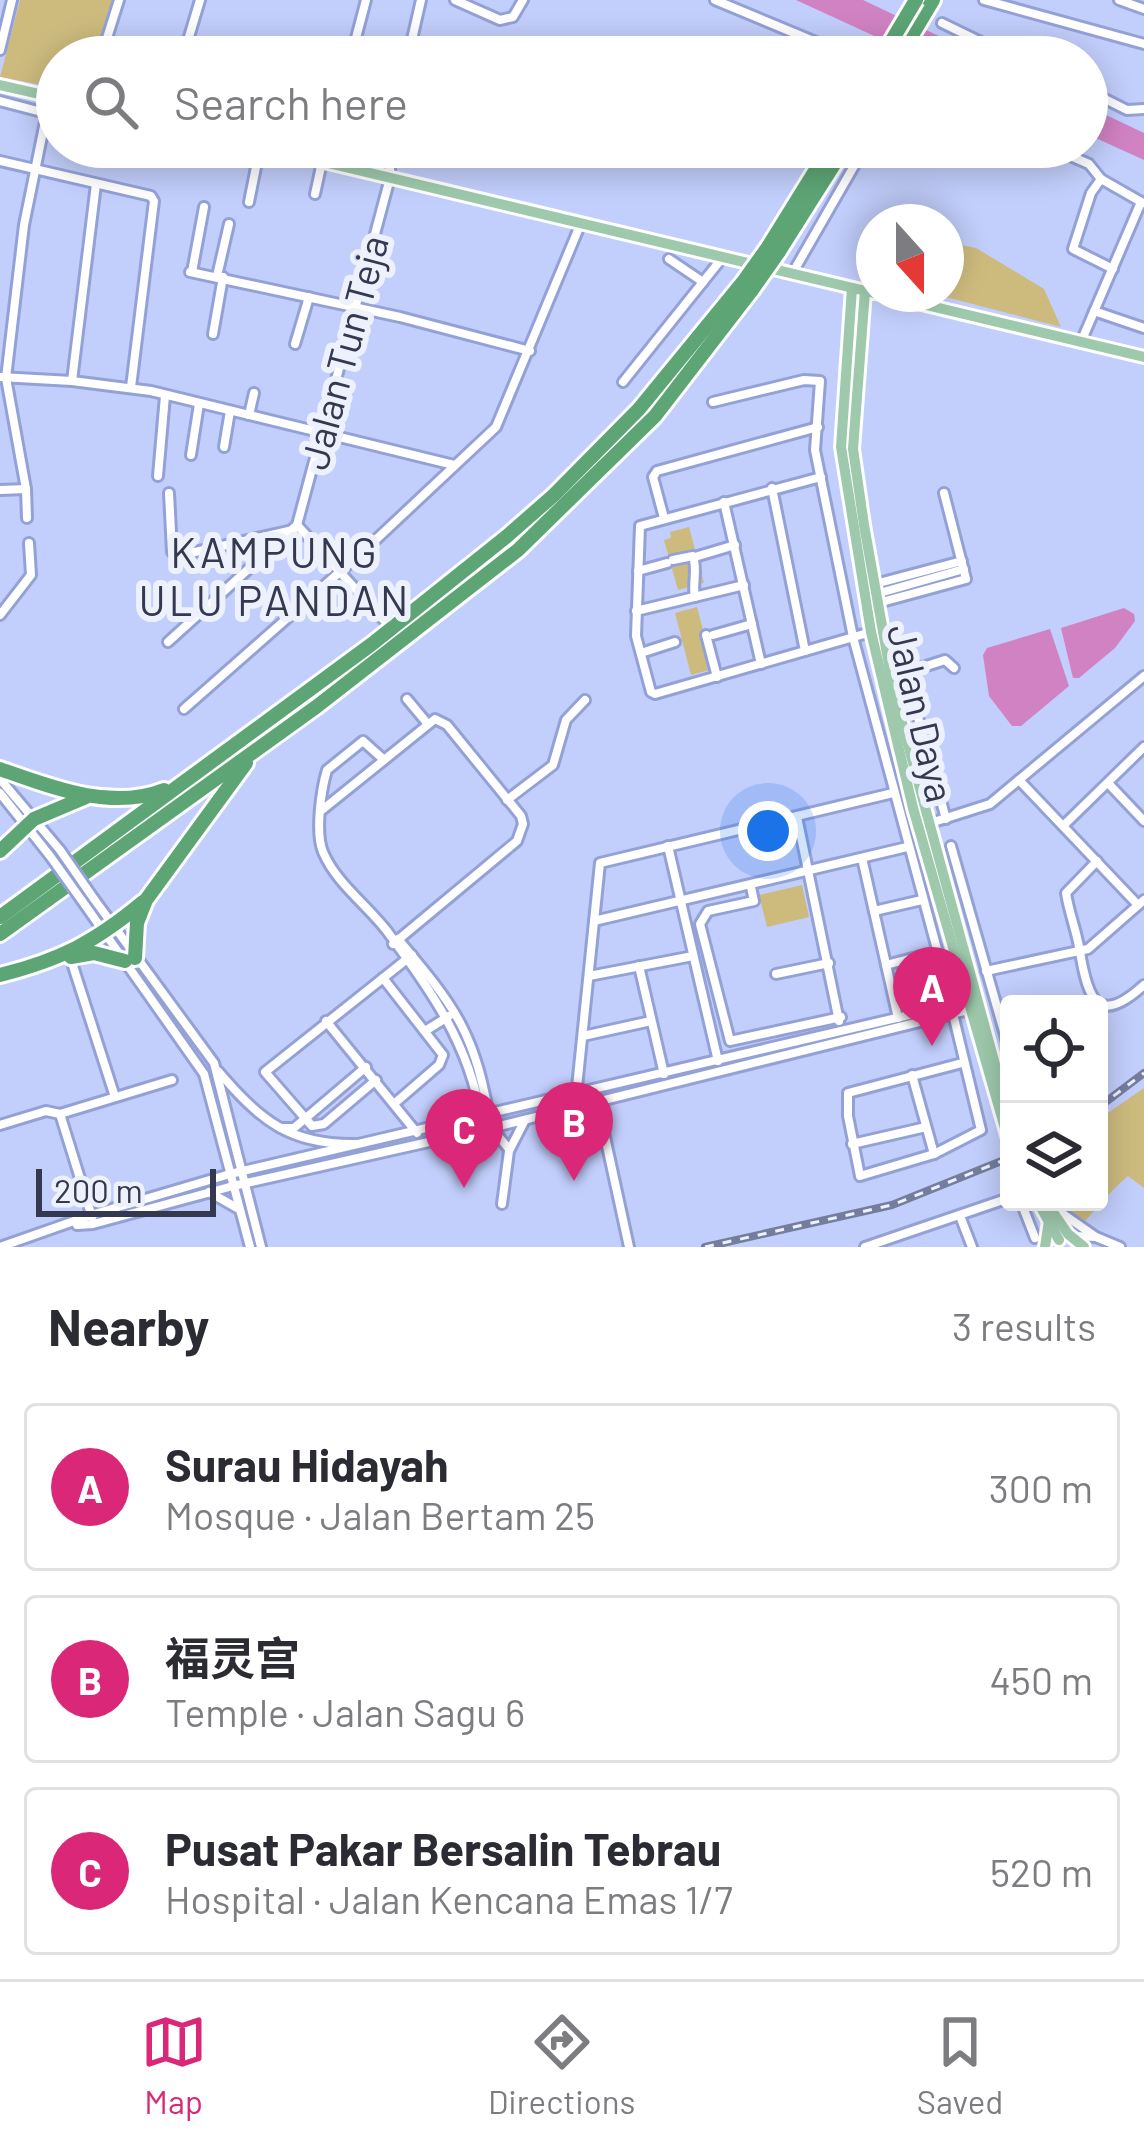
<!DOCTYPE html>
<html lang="en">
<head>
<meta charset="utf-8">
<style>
	:root { --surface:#fff; --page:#f2f2f3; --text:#2b2b33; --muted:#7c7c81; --line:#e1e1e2; --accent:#db2777 }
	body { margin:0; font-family:Barlow,"Noto Sans SC",sans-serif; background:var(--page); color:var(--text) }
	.controls { position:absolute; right:36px; bottom:36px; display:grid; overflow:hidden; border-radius:12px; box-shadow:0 6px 30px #0003 }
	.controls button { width:108px; height:108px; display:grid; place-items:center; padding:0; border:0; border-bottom:3px solid var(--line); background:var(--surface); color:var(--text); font:60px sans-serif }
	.compass { position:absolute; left:856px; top:204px; width:108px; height:108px; border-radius:50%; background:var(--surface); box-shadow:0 6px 30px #0003; rotate:159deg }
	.scale { position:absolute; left:36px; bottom:30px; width:180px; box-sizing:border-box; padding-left:12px; border:6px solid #343950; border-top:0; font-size:33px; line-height:42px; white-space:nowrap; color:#343950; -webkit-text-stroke:9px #edf1fc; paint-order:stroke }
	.you { position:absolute; left:768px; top:831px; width:42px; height:42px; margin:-30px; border:9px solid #fff; border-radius:50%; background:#1a73e8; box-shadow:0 0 0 18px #1a73e833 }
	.badge { display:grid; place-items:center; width:78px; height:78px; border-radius:50%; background:var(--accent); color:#fff; font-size:39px; font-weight:700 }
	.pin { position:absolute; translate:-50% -99px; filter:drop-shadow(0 3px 6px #0008) }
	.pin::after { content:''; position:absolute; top:63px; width:42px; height:36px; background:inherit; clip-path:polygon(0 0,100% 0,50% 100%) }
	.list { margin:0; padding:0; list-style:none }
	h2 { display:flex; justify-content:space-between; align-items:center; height:156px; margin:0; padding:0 48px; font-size:51px }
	h2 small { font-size:39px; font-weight:400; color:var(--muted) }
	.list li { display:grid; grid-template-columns:78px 1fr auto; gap:36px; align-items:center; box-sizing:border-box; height:168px; margin:0 24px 24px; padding:0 24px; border:3px solid var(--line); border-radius:12px }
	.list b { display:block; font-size:45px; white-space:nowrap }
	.list p { margin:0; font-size:39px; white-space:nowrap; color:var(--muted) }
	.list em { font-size:39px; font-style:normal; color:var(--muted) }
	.icon { flex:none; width:66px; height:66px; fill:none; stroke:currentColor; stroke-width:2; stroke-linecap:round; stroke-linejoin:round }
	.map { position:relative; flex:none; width:1144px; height:1247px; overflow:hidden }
	.search { position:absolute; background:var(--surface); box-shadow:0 6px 30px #0003; left:36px; right:36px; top:36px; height:132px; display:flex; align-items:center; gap:30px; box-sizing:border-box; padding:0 42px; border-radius:66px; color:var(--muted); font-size:45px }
	.sheet { height:732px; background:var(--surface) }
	nav { display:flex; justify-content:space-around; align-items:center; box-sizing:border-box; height:168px; border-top:3px solid var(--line); background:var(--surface); font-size:33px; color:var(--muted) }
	nav a { display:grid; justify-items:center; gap:6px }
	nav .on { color:var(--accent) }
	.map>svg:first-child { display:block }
</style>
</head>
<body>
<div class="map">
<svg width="1144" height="1247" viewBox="0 0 1144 1247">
	<rect width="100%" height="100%" fill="#c2cefb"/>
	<g fill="#cdbb7e">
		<polygon points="20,0 116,0 97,57 57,57 57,88 0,77"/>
		<polygon points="946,242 976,248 1044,289 1061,327 934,294 946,294"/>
		<polygon points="689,527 704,583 678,590 664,540 671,538 670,532"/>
		<polygon points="697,607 713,669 691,675 675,613"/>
		<polygon points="802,885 809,917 767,927 759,895"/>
		<path d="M1144,1088V1188L1128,1176C1109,1192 1097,1209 1080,1226L1069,1220L1056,1202H1099V1119Z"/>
	</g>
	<g fill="#d182c3">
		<polygon points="796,0 863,0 983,57 920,57"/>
		<polygon points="1087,106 1144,133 1144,160 1087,134"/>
		<polygon points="1124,608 1134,614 1135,621 1115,648 1079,678 1073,678 1061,628"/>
		<polygon points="1050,629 1069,686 1021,726 1012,726 989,696 983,655 987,648"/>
	</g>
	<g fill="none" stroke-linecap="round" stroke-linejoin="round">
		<defs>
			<g id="minor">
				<polyline points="455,0 500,20 513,17 523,0"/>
				<polyline points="715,0 852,57"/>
				<polyline points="984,0 1144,44"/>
				<polyline points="1119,0 1144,9"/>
				<polyline points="942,23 1012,57"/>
				<polyline points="0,50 12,0"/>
				<polyline points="185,50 210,57"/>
				<polyline points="101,57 119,0"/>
				<polyline points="183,57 200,0"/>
				<polyline points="351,57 366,0"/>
				<polyline points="408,57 421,0"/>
				<polyline points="861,57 873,51 882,54"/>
				<polyline points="1087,90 1127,110 1144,109"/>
				<polyline points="0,101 57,116"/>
				<polyline points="992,147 1025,159 1032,147"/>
				<polyline points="1050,147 1089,164 1101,179 1143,203"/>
				<polyline points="0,161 151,196 154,201 131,387"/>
				<polyline points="1101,179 1091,193 1073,249 1113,269"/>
				<polyline points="315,194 322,162"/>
				<polyline points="249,202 260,147"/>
				<polyline points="669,259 703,282"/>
				<polyline points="190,272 400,317 530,351"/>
				<polyline points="192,272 204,207"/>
				<polyline points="792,274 865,147"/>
				<polyline points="217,276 229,224"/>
				<polyline points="1094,311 1144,328"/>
				<polyline points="213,334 223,277"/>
				<polyline points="1081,342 1141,202"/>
				<polyline points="295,344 309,297"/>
				<polyline points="0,377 72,381 151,391 454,465"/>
				<polyline points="72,381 96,184"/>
				<polyline points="623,382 723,257"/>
				<polyline points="713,402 804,380 820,381 815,450 853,637 952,1005"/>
				<polyline points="249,415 254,393"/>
				<polyline points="224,447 230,411"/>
				<polyline points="191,455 199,404"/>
				<polyline points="158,476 165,396"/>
				<polyline points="821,477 640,526 636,636 651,692 655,694 871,632"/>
				<polyline points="772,488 805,651"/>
				<polyline points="0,490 26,489"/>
				<polyline points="169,493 172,552 177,556 293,530"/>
				<polyline points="724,502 761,664"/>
				<polyline points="27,518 26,489 6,378 24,225 50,97"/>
				<polyline points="664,518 653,477 657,471 818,427"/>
				<polyline points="297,525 392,629"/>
				<polyline points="698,556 735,545"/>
				<path d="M673,560L693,556C698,572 692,582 695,597"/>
				<polyline points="638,571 667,563"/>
				<polyline points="875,584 962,561"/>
				<polyline points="876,594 964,569"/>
				<polyline points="878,603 966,579 944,493"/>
				<polyline points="636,611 744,585"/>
				<polyline points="0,615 31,575 29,543"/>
				<polyline points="706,635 717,677"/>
				<polyline points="713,635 752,624"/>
				<polyline points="168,642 297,525 390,178 390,147"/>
				<polyline points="641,653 675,642"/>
				<polyline points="407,699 427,723"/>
				<polyline points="184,709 367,548 496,427 581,223"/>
				<path d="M383,759L363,741L327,770C321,790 315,833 323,852C336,883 367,905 387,931C430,989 470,1045 481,1118"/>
				<polyline points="0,779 60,850"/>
				<polyline points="1019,780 1138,905"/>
				<polyline points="1108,783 1144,821"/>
				<polyline points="0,793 50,856"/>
				<polyline points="507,800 553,765 566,720 585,700"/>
				<polyline points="322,810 435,719 447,725 521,816 523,824 517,841 393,944"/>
				<polyline points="797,817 839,1021"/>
				<polyline points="946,819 908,681 917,669 945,660 954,668"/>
				<polyline points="1064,825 1144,747"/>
				<polyline points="918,827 990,804 1144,676"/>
				<polyline points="668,846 718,1061"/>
				<polyline points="951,846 1009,1049"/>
				<polyline points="862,858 898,1018"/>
				<path d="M1097,861L1066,893C1069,913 1077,932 1080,952C1088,1000 1098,1027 1144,985"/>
				<polyline points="751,887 754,901 708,911 700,924 730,1041 841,1017"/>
				<polyline points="94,899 214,1063 261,1247"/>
				<polyline points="85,905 204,1074 250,1247"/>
				<polyline points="874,911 922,900"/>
				<polyline points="594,921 907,847"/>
				<path d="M398,939C458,1010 476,1035 491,1128"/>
				<polyline points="886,965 936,952"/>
				<polyline points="73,966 115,1097"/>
				<polyline points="639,966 664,1074"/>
				<polyline points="986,971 1088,949 1144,900"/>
				<polyline points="776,974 829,963"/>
				<polyline points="589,976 693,956"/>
				<polyline points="383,978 443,1055 439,1065 395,1103"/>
				<polyline points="953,1014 981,1130 934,1154 860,1176 848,1116 848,1093 962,1063"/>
				<polyline points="326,1021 417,1133"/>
				<polyline points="425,1031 449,1016"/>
				<polyline points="583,1036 651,1021"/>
				<path d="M218,1071C260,1120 289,1145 356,1144"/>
				<polyline points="912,1075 934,1154"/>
				<polyline points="376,1080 324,1124 312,1126 265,1072 412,955"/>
				<polyline points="576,1097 600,863 893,793"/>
				<polyline points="597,1100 629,1247"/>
				<polyline points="60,1114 92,1217"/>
				<polyline points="0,1125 46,1111 60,1114 172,1080"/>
				<polyline points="281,1128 294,1128 366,1067"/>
				<polyline points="476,1135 499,1137 509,1149"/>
				<polyline points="852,1144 926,1127"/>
				<polyline points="209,1192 237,1208"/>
				<polyline points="1021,1202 1035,1238"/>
				<polyline points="502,1204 509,1151 525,1120"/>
				<polyline points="1053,1207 1096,1237"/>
				<polyline points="960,1216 972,1247"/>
				<polyline points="77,1225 93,1224 233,1186 491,1128 972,1009"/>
				<polyline points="1075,1236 1096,1237 1120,1247"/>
				<polyline points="0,1247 91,1215 230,1174 969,1001"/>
				<polyline points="865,1247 1009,1198"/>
			</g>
			<g id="major">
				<polyline points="0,85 57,98"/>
				<polyline points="261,147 874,293"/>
				<polyline points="852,288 841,447 871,632 913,808 1009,1142"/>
				<polyline points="865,291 853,449 864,525 894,693 1009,1116"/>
				<polyline points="880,294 1144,357"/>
				<polyline points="1038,1202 1059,1240"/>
				<polyline points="1046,1202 1068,1234 1084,1247"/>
				<polyline points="1045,1247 1049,1221"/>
			</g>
			<g id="highway">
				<polyline points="899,57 933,0"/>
				<polyline points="768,247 830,147"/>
				<polyline points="778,253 845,147"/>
				<path d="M0,769C51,787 111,811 164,790"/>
				<polyline points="0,851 34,819 86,797"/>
				<polyline points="0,917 372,644 506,537 554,495 639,409 743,282"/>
				<polyline points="0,934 316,707 518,550 655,416 752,290"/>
				<polyline points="71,957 94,953 125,961"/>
				<polyline points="135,958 137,923 146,900 246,763"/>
				<path d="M0,975C60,960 95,942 143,902"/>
			</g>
		</defs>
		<use href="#minor" stroke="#94a1d7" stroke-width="14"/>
		<use href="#major" stroke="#fff" stroke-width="16"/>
		<use href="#highway" stroke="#fff" stroke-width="20"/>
		<use href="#minor" stroke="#fff" stroke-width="8"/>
		<use href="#major" stroke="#9ec9ac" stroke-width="10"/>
		<use href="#highway" stroke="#5da575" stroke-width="14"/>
		<defs>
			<g id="rail">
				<polyline points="1099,1107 1144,1073"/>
				<polyline points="705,1247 892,1205 1009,1158"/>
			</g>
		</defs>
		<use href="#rail" stroke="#747d9e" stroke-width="8"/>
		<use href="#rail" stroke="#edf1fc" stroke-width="3" stroke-dasharray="9" stroke-linecap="butt"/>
		<defs>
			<g id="minor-bridge">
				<polyline points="60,850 94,899"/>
				<polyline points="50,856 85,905"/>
			</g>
			<g id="highway-bridge">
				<polyline points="882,57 916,0"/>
				<polyline points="743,282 768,247"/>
				<polyline points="752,290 778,253"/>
			</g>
		</defs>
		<use href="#minor-bridge" stroke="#94a1d7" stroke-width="14" stroke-linecap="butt"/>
		<use href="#highway-bridge" stroke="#fff" stroke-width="20" stroke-linecap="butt"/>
		<use href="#minor-bridge" stroke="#fff" stroke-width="8"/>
		<use href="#highway-bridge" stroke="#5da575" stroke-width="14"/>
	</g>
	<g text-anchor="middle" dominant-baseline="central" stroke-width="12" stroke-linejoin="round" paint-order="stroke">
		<g font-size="39" fill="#343950" stroke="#edf1fc">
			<text transform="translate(343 352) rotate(-75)">Jalan Tun Teja</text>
			<text transform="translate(922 713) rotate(77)">Jalan Daya</text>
		</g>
		<g font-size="42" letter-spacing="3" fill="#343950" stroke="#edf1fc">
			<text x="275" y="551">KAMPUNG<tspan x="275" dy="48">ULU PANDAN</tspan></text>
		</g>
	</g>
</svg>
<div class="controls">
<button><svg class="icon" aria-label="locate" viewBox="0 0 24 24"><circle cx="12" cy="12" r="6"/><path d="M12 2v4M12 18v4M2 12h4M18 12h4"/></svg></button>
<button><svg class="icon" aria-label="layers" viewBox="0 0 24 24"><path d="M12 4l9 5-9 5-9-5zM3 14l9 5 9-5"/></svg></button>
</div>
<svg class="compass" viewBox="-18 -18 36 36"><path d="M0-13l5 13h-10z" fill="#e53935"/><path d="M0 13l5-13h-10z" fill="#7c7c81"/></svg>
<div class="scale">200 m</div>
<div class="you"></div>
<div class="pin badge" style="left:932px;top:1046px">A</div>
<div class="pin badge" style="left:574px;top:1181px">B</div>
<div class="pin badge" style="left:464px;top:1188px">C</div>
<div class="search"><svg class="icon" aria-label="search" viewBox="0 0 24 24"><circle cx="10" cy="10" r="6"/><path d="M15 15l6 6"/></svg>Search here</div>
</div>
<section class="sheet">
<h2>Nearby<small>3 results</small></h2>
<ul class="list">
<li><span class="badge">A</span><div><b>Surau Hidayah</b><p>Mosque · Jalan Bertam 25</p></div><em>300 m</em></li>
<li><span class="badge">B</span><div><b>福灵宫</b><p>Temple · Jalan Sagu 6</p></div><em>450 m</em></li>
<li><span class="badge">C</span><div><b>Pusat Pakar Bersalin Tebrau</b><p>Hospital · Jalan Kencana Emas 1/7</p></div><em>520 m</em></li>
</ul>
</section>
<nav>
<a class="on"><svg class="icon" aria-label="map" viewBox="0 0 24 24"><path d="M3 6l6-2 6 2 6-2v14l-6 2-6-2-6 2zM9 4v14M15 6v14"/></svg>Map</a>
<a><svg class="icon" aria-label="directions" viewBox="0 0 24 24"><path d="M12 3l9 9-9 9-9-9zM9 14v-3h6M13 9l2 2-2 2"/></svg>Directions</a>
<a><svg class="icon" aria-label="saved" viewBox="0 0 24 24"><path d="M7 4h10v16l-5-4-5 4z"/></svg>Saved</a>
</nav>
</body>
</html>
